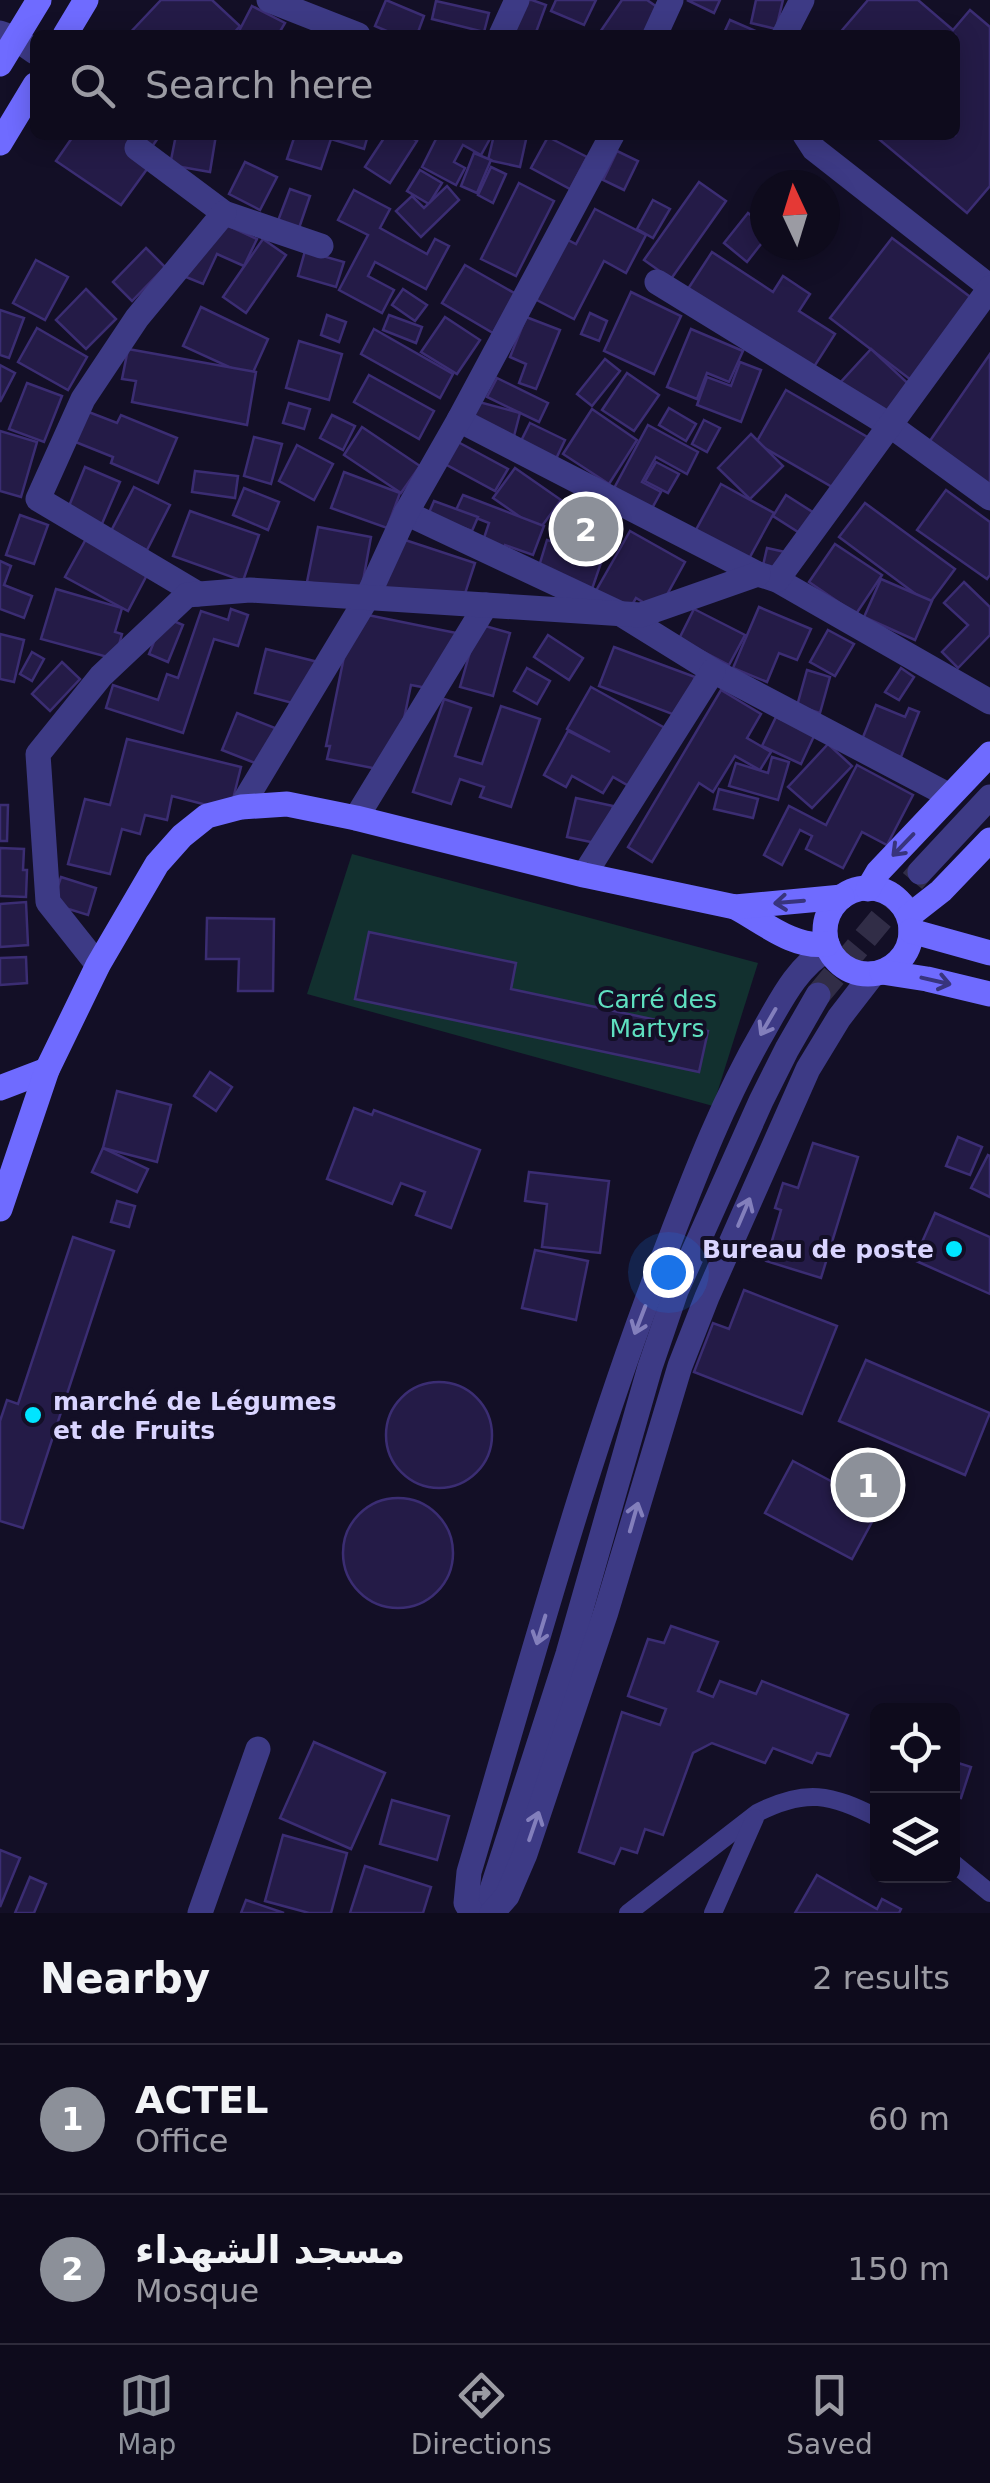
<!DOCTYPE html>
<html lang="en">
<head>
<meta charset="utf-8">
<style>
	:root { --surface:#0e0b1c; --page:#1c1929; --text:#f1f3f6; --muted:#9b9ba3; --line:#2e2b3b; --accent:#8c9099 }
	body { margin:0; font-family:"DejaVu Sans","Noto Sans Arabic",sans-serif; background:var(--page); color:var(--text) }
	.controls { position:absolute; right:30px; bottom:30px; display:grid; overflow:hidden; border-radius:15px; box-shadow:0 5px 25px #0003 }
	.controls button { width:90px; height:90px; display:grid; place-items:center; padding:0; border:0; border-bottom:2px solid var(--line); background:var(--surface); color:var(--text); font:50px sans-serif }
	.compass { position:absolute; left:750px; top:170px; width:90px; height:90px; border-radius:50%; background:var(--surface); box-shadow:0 5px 25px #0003; rotate:356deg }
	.you { position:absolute; left:668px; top:1272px; width:35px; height:35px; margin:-25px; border:8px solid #fff; border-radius:50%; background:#1a73e8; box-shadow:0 0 0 15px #1a73e833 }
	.badge { display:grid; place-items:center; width:65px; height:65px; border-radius:50%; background:var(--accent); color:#fff; font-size:32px; font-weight:700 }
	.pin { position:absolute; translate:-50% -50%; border:5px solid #fff; box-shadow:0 2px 10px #0006 }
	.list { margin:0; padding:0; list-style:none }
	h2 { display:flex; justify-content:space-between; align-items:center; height:130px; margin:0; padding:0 40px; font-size:42px }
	h2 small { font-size:32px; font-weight:400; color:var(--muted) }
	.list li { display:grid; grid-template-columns:65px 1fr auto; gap:30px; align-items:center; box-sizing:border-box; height:150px; padding:0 40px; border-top:2px solid var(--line) }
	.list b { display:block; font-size:38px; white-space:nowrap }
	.list p { margin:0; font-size:32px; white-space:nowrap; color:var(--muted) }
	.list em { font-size:32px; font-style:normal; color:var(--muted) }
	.icon { flex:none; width:55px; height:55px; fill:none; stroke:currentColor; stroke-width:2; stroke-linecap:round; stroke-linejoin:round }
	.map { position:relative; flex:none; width:990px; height:1913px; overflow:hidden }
	.search { position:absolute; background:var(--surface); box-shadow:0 5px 25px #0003; left:30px; right:30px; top:30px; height:110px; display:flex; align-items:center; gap:25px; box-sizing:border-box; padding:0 35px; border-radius:15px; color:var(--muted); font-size:38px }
	.sheet { height:430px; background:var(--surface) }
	nav { display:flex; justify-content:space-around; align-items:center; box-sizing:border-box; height:140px; border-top:2px solid var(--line); background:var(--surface); font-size:28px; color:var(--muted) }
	nav a { display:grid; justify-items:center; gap:5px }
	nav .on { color:var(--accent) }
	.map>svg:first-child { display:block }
</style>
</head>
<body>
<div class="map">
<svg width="990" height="1913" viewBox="0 0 990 1913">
	<rect width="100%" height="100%" fill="#130f26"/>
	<polygon fill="#12302f" points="352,854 758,963 713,1106 307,994"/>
	<g fill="#241b47" stroke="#3b2d73" stroke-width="2.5">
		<polygon points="161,0 212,0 240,26 232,35 128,35"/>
		<polygon points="386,0 424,16 417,35 396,35 375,26"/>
		<polygon points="513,0 532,0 546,5 535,35 499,35"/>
		<polygon points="556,0 596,0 584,25 551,11"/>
		<polygon points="622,0 647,0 673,18 661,35 598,35"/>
		<polygon points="687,0 720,0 714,13"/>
		<polygon points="756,0 783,0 776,29 751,23"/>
		<polygon points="868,0 918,0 953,30 970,10 990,27 990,186 967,213 874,135 955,135 955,35 838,35"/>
		<polygon points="436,1 489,13 484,32 432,19"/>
		<polygon points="252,6 285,23 278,35 237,35"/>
		<polygon points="730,20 765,35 723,35"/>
		<polygon points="74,135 160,135 143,160 150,165 121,205 56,161"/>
		<polygon points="176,135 216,135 210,172 170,165"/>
		<polygon points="295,135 368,135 364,149 331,139 321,169 287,159"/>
		<polygon points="386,135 407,135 417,141 390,183 365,167"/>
		<polygon points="438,135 492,135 481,155 463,145 454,162 465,168 456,185 422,167"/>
		<polygon points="494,135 527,135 520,167 488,160"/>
		<polygon points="548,137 587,157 570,189 531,168"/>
		<polygon points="617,151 638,161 624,190 603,180"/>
		<polygon points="474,153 491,160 477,193 461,186"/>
		<polygon points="245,162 277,177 260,210 229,194"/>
		<polygon points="491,167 506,174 493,203 478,195"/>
		<polygon points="420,170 442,183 429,204 407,191"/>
		<polygon points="699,182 726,201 671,279 644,260"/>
		<polygon points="519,183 554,201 516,276 481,259"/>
		<polygon points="447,186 459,200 421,237 396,211 412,196 424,208"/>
		<polygon points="290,189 310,196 297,234 276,226"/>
		<polygon points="354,190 390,209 380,228 427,254 435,239 449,246 426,289 375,262 368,276 394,290 382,313 339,290 368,235 338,220"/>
		<polygon points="653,200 670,209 653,238 637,229"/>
		<polygon points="595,209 646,235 626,273 604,261 574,319 527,295 558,235 576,244"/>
		<polygon points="748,213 765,226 765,239 747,262 724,243"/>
		<polygon points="214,219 257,239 244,266 217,254 203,284 186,277"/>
		<polygon points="892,238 973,299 911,380 830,318"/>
		<polygon points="263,239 286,255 246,313 223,297"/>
		<polygon points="146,248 165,267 132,301 113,282"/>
		<polygon points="305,251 344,262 336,287 298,276"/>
		<polygon points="712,252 773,292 783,276 810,294 799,311 835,334 810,373 686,292"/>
		<polygon points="36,260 68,277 45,320 13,303"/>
		<polygon points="465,265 516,294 493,333 442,303"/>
		<polygon points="86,289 116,319 86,349 56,320"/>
		<polygon points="403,289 427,305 415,321 392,305"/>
		<polygon points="631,292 681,316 654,374 604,351"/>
		<polygon points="201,307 268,339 251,377 183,346"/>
		<polygon points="0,310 24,318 9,358 0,355"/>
		<polygon points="590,313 607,321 599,341 581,334"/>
		<polygon points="327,315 346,322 339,342 321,335"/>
		<polygon points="389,315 422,327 416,343 383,330"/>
		<polygon points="445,317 480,340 457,374 421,352"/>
		<polygon points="526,317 560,330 536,389 519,383 526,364 510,357"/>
		<polygon points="37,328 87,357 68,390 18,362"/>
		<polygon points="374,329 453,374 440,398 361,354"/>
		<polygon points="691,329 743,351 729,382 707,373 697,399 667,387"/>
		<polygon points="299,341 342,354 329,400 286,388"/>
		<polygon points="128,349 256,372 247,425 132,402 136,381 122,379"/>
		<polygon points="871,349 915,390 883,424 839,384"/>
		<polygon points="990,354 990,494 925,448"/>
		<polygon points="605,359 620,371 592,406 577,394"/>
		<polygon points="740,362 761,370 741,422 697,405 707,377 731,386"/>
		<polygon points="0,365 15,373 0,402"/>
		<polygon points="627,373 659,395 634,431 602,410"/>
		<polygon points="369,375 434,411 419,439 354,402"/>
		<polygon points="497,378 548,403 539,422 487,397"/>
		<polygon points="27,383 62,396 44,442 9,429"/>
		<polygon points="786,390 876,442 846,495 756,443"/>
		<polygon points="464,398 520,413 513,440 457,425"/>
		<polygon points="289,403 310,409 304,429 283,423"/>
		<polygon points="669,408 696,424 686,441 659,425"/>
		<polygon points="592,409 637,440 609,484 563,454"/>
		<polygon points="86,411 117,423 121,415 177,438 158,483 111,463 113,457 73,441"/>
		<polygon points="332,415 355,426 343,450 320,438"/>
		<polygon points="704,420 720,428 707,452 692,444"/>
		<polygon points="530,423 565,440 552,467 517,449"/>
		<polygon points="648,425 698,452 687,474 656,457 642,482 661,492 650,512 612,492"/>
		<polygon points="362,427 420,466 401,493 344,455"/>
		<polygon points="0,431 37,442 21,497 0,491"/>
		<polygon points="751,434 783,466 750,499 718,468"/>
		<polygon points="254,437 282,444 271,484 244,476"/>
		<polygon points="458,442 508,469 495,491 445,464"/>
		<polygon points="297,445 333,464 314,500 279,481"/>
		<polygon points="656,462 679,474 668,493 645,481"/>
		<polygon points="85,467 120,482 101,526 67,511"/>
		<polygon points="515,468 561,500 539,530 493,498"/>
		<polygon points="195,471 238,476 235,498 192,492"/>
		<polygon points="344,472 400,493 387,528 331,508"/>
		<polygon points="721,484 774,513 745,566 692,537"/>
		<polygon points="134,487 170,505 147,550 111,531"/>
		<polygon points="244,488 279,502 268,530 233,515"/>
		<polygon points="946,490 990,522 990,575 987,579 917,530"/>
		<polygon points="463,495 544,526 533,555 505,545 501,555 481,547 489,523 456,510"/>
		<polygon points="786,495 822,518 809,539 773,516"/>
		<polygon points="434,501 478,517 472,531 428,515"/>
		<polygon points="566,501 620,525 606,557 552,532"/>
		<polygon points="865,503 955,569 929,604 839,537"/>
		<polygon points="190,511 259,535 243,581 173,556"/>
		<polygon points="20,515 48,525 34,564 6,555"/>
		<polygon points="318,527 371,537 361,592 307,582"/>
		<polygon points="630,531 685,562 658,611 636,598 622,622 589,603"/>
		<polygon points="396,537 475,563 459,612 380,587"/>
		<polygon points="86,539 148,573 128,611 65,577"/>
		<polygon points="547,540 603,557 592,589 537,573"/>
		<polygon points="835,544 882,575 856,614 809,582"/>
		<polygon points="767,548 785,552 780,574 762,570"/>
		<polygon points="0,561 11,566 4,585 32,596 24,618 0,609"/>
		<polygon points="881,579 932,601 915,640 864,617"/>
		<polygon points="964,582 990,607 990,635 958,668 942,652 968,625 944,603"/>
		<polygon points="56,589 122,608 115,632 122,634 115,659 41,639"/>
		<polygon points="759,607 811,629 797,660 779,653 767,682 733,668"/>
		<polygon points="231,609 248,615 238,646 214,639 183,733 106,708 113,685 158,700 167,674 178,678 201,611 228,620"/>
		<polygon points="694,609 745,635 729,665 679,639"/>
		<polygon points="353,612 461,634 443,691 411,685 393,772 327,759 330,746 326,746"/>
		<polygon points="164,617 183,625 168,662 149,654"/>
		<polygon points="478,624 510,633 493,696 460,687"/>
		<polygon points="828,630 854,644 835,676 810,662"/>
		<polygon points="0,634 24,640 14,682 0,679"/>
		<polygon points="548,635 583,658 569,680 534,657"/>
		<polygon points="614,647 695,677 680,717 599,686"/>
		<polygon points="266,649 322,663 311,708 255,693"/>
		<polygon points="32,652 44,659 32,681 20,674"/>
		<polygon points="62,662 80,679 50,711 32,694"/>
		<polygon points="527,668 550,681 537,704 514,691"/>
		<polygon points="901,668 914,677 899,700 885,692"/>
		<polygon points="807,670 830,677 820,713 797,706"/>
		<polygon points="591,687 674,733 641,793 613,777 603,793 572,776 566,787 544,775 568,731 610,752 567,729"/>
		<polygon points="721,690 761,714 747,738 771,752 760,770 735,756 713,792 699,783 652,862 628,847"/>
		<polygon points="444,699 471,708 455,756 482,764 501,706 540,719 511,807 480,797 484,787 460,779 451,804 413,792"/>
		<polygon points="876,705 905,717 909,708 919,712 901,757 861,742"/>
		<polygon points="237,713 280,730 265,767 222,750"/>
		<polygon points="776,717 815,734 801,764 762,746"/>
		<polygon points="127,739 241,767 230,811 172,796 167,820 145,815 140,834 122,829 110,874 68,864 85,799 110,805"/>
		<polygon points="828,744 852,766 812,808 788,787"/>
		<polygon points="772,757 789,762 778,800 729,786 736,763 768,773"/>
		<polygon points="857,765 913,795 887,845 862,832 843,868 806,849 812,836 800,830 782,865 764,855 789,806 826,825"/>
		<polygon points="719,789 758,799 753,818 714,809"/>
		<polygon points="576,798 613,806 605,845 567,837"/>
		<polygon points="0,805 8,805 7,841 0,841"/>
		<polygon points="0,848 24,849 23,870 27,870 26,897 0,896"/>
		<polygon points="61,877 96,888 88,915 52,904"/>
		<polygon points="26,902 28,945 0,947 0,904"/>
		<polygon points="207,918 274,919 273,991 238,991 239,959 206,959"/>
		<polygon points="369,932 516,963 511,989 708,1031 699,1072 355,999"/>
		<polygon points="26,957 27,983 0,985 0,958"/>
		<polygon points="210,1072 232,1087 216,1111 194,1096"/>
		<polygon points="117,1091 171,1105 157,1162 103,1148"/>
		<polygon points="354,1108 372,1115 374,1110 480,1150 451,1228 416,1215 425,1192 401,1183 392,1204 327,1179"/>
		<polygon points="958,1137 982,1147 970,1175 946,1166"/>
		<polygon points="813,1143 858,1157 821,1278 766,1261 781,1210 775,1208 783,1183 798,1188"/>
		<polygon points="103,1148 148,1169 137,1192 92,1172"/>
		<polygon points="988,1155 990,1156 990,1197 971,1188"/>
		<polygon points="529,1172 609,1181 600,1253 542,1247 547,1204 525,1201"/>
		<polygon points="117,1201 135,1206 129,1227 111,1222"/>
		<polygon points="935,1213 990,1237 990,1294 914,1260"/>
		<polygon points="73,1237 114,1251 23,1528 0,1521 0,1421 7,1400 18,1404"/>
		<polygon points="535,1250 588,1261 576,1320 522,1308"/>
		<polygon points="744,1290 837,1326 802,1414 694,1372 713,1323 729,1329"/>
		<polygon points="866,1360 990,1413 965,1475 839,1421"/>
		<circle cx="439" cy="1435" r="53"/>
		<polygon points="793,1461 880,1507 852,1559 765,1513"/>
		<circle cx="398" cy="1553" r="55"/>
		<polygon points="671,1626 718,1642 698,1691 713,1697 720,1681 756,1694 762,1681 848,1715 830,1756 817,1753 812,1763 773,1748 765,1763 712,1743 693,1753 663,1835 645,1829 637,1853 621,1848 614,1864 579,1852 622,1712 660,1725 666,1709 628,1696 648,1639 664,1643"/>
		<polygon points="314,1742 385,1773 351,1849 280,1818"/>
		<polygon points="952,1761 971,1767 961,1798 952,1796"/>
		<polygon points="392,1800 449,1816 437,1860 380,1844"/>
		<polygon points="283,1835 347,1853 331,1913 309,1913 265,1901"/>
		<polygon points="0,1850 20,1858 0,1907"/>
		<polygon points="365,1866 431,1887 423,1913 350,1913"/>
		<polygon points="817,1875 877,1909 882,1899 901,1909 899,1913 795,1913"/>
		<polygon points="30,1877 46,1884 34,1913 15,1913"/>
		<polygon points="246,1900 284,1913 241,1913"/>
	</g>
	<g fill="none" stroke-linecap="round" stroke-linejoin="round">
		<polyline stroke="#312d47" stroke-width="25" stroke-dasharray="25 12" stroke-linecap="butt" points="818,995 920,872"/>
		<g stroke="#3d3a85" stroke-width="18">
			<polyline points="952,1862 990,1893"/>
			<path d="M628,1913L757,1813C806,1788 830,1794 878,1818"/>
			<polyline points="713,1913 755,1818"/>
		</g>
		<g stroke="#3d3a85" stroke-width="25">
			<polyline points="269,0 358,35"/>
			<polyline points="0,33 15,38 35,52"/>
			<polyline points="501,35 517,0"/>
			<polyline points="655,35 671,0"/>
			<polyline points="784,35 802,0"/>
			<polyline points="805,135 814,149 990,287"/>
			<polyline points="137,148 224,213 321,246"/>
			<polyline points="657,282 891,426 990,498"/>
			<polyline points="459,420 758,574 777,580 990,702"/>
			<polyline points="406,513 621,614 713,671 950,796"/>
			<polyline points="777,580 990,288"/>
			<polyline points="198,594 38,499 83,399 137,318 224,213"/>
			<polyline points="241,807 367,598 406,513 459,420 612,135"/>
			<polyline points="356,818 486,605"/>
			<polyline points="920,872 990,797"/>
			<polyline points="584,875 713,671"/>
			<polyline points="98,965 48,902 38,754 101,676 187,595 250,590 641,615 758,574"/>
			<polyline points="486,1908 568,1654 650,1367 676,1291 761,1101 787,1049 818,995"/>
			<polyline points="200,1913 258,1749"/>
			<path d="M472,1913L466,1903L469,1872C530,1667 586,1458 663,1258C693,1180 722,1102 764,1030C782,998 797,967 829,948"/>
			<polyline points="492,1913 507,1896 525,1854 606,1612 680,1366 707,1297 808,1069 839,1018 873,974"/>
		</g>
		<g stroke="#6f6bff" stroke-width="25">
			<polyline points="65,35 86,0"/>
			<polyline points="0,64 39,0"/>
			<polyline points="0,143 35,85"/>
			<circle cx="868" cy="931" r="43"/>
			<polyline points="868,889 878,872 990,754"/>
			<path d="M735,907C763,922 794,949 827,944"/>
			<polyline points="909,916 941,891 990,840"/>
			<polyline points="911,931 990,953"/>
			<polyline points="882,972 927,979 990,994"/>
			<polyline points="0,1088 47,1070"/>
			<polyline points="0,1209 47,1070 98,965 157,864 182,836 207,816 241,807 287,804 356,818 584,875 735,907 842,897"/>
		</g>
	</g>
	<defs><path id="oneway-shaft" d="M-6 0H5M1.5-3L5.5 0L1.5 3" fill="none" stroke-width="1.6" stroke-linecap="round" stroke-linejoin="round" transform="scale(2.5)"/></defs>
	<g stroke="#38347d">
		<use href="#oneway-shaft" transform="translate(903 845) rotate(134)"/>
		<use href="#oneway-shaft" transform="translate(789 902) rotate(175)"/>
		<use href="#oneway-shaft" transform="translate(936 981) rotate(13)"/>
	</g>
	<g stroke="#837fbc">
		<use href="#oneway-shaft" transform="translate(768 1022) rotate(120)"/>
		<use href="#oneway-shaft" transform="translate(744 1212) rotate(-67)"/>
		<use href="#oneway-shaft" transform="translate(640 1320) rotate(111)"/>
		<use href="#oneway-shaft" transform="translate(634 1517) rotate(-74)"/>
		<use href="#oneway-shaft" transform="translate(541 1630) rotate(107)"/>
		<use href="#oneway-shaft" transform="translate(534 1826) rotate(-71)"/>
	</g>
	<g fill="#00e5ff" stroke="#130f26" stroke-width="4">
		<circle cx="954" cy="1249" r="10"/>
		<circle cx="33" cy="1415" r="10"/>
	</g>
	<g text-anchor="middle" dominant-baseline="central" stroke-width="8" stroke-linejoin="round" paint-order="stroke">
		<g font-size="25" fill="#5fe0c0" stroke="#130f26">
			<text x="657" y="999">Carré des<tspan x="657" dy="29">Martyrs</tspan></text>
		</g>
		<g font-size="25" font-weight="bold" fill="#d9d4ff" stroke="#130f26" text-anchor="end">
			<text x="934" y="1249">Bureau de poste</text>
			<text x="53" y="1401" text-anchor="start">marché de Légumes<tspan x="53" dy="29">et de Fruits</tspan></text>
		</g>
	</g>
</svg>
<div class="controls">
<button><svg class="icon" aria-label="locate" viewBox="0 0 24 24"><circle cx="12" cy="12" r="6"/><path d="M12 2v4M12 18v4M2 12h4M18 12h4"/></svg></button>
<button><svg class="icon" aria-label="layers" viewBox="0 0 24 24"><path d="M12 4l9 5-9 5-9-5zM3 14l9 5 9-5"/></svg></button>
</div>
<svg class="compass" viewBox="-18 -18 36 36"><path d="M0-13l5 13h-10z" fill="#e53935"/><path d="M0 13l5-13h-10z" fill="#9b9ba3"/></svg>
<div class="you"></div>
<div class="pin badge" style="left:868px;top:1485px">1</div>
<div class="pin badge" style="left:586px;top:529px">2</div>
<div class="search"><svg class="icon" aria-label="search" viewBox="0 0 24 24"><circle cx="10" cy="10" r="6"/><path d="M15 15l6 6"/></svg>Search here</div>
</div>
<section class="sheet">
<h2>Nearby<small>2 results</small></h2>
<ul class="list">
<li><span class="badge">1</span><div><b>ACTEL</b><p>Office</p></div><em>60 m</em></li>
<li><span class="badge">2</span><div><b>مسجد الشهداء</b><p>Mosque</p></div><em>150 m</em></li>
</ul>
</section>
<nav>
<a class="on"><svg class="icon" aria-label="map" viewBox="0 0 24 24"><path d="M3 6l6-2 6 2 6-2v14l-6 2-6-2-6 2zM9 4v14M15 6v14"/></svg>Map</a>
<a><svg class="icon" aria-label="directions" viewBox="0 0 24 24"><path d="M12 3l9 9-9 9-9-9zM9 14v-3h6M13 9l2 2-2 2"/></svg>Directions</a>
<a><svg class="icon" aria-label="saved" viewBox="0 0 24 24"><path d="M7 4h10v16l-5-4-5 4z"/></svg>Saved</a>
</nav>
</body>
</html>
